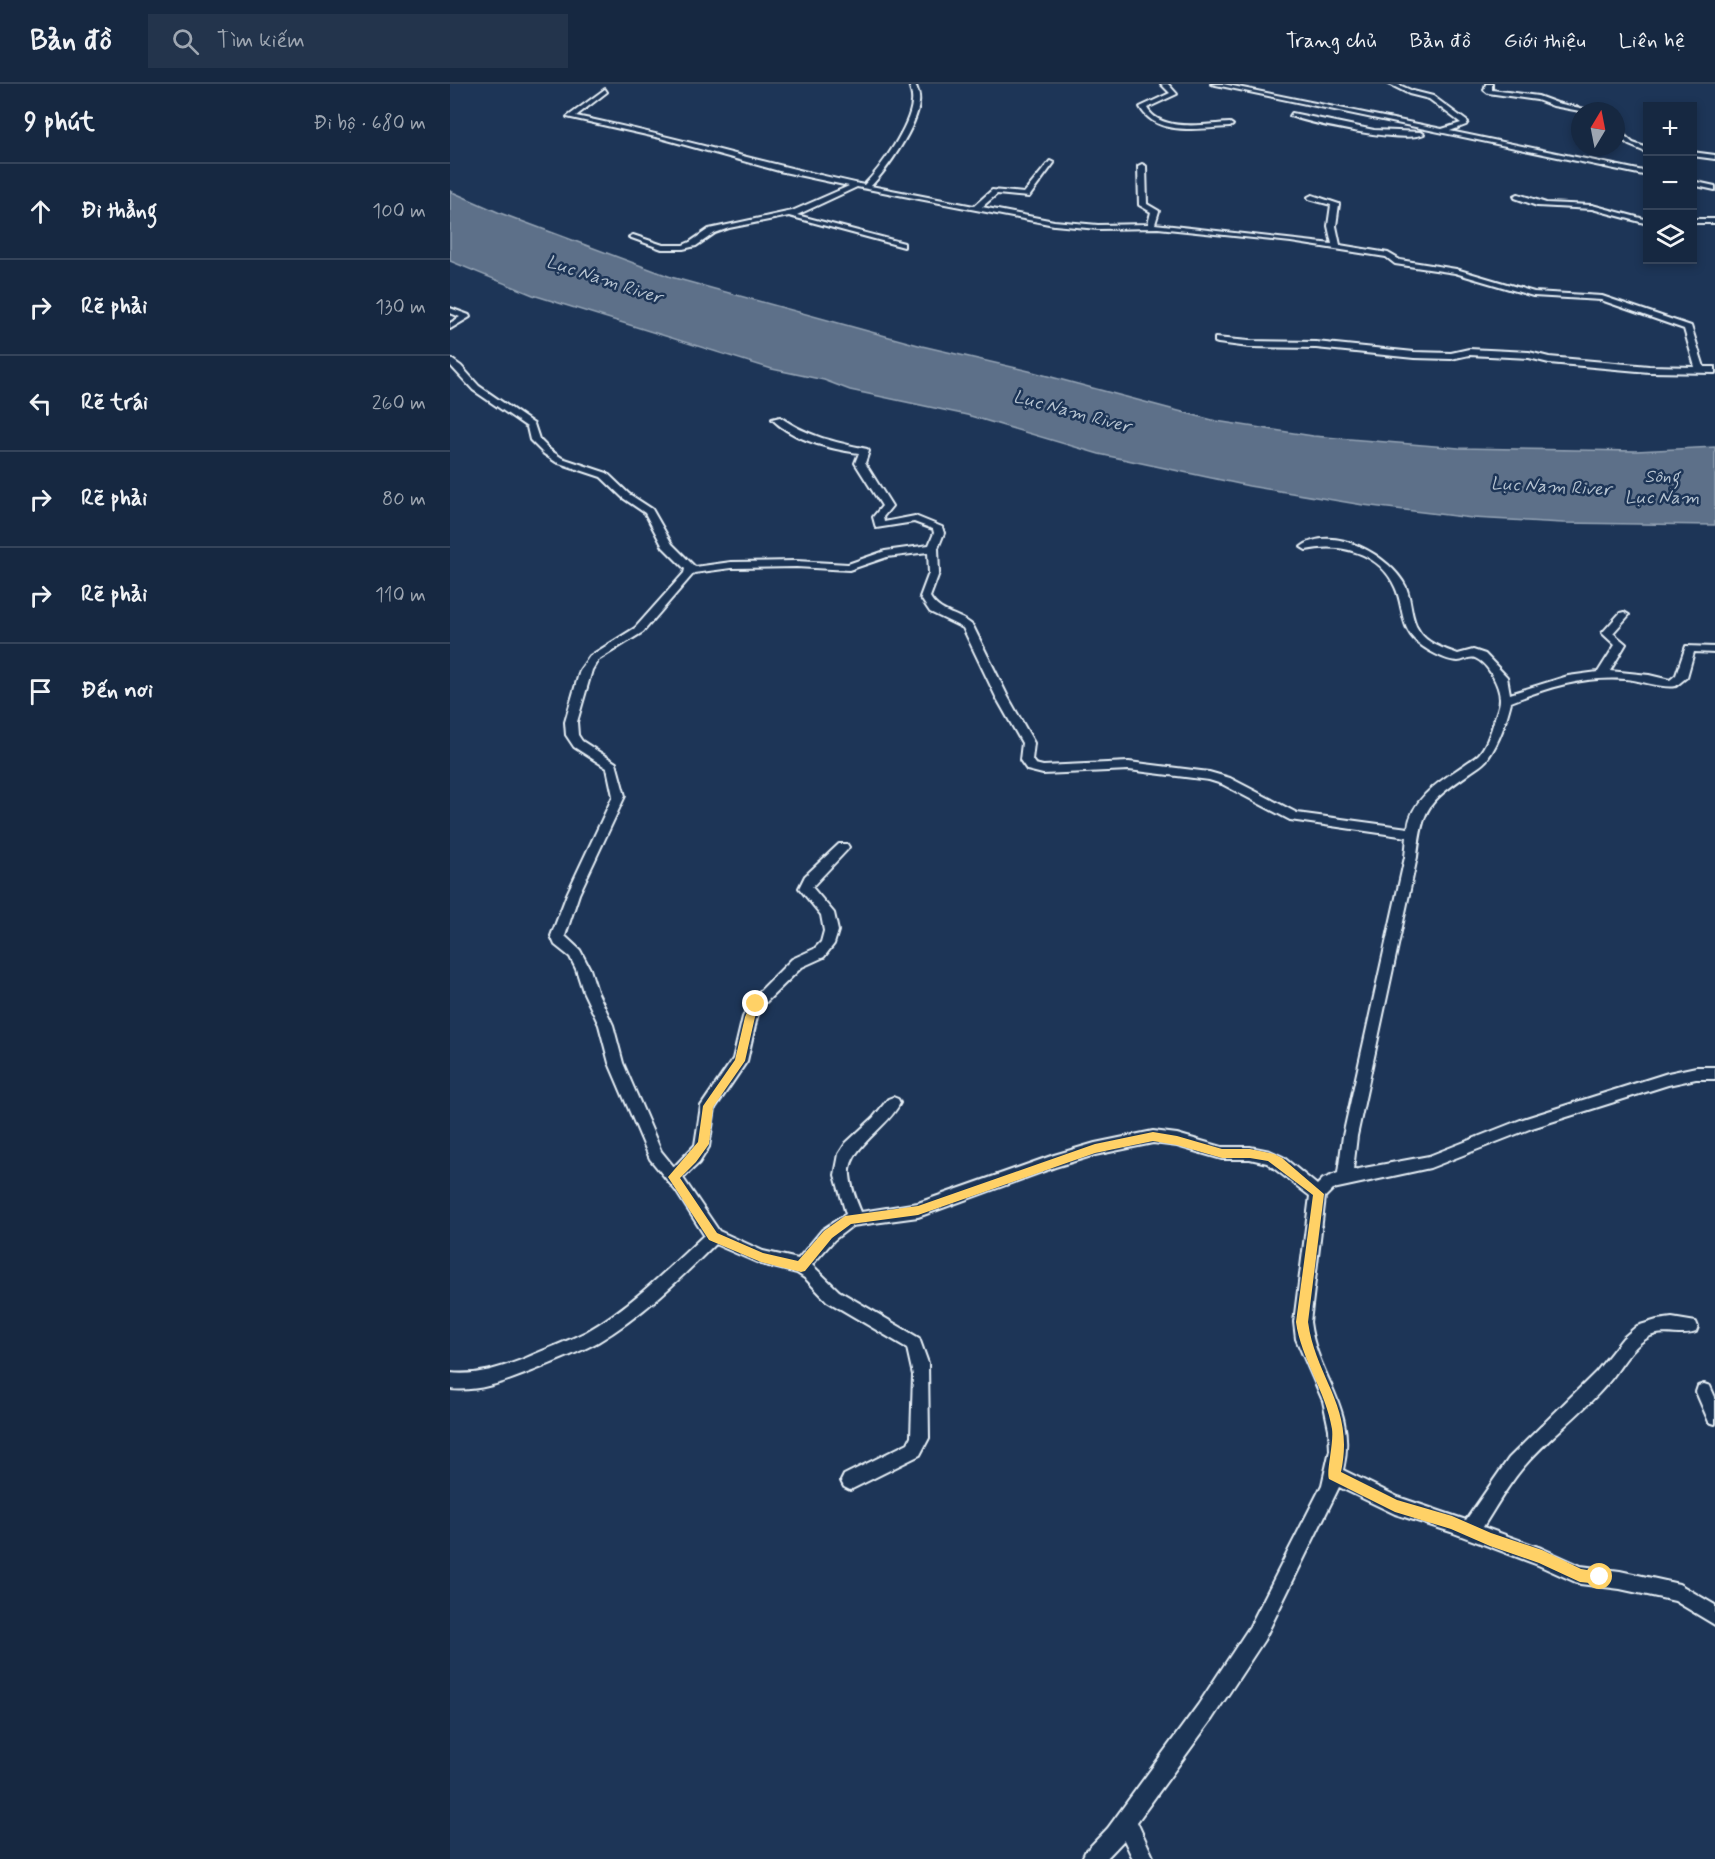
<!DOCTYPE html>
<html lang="vi">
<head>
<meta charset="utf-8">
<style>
	:root { --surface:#162841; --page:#23344c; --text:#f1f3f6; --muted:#9ea6b1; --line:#35445a }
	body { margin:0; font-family:Mynerve,sans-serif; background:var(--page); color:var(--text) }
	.controls { position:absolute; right:18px; top:18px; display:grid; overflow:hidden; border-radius:0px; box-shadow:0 3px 9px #0003 }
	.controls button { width:54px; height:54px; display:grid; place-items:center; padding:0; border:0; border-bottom:2px solid var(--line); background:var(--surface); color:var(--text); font:30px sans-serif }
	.compass { position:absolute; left:1121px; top:18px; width:54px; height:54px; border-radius:50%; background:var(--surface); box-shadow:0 3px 9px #0003; rotate:10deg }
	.stop { position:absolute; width:18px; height:18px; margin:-14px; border:4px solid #ffd166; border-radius:50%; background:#fff }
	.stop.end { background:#ffd166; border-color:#fff; box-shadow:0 2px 6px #0008 }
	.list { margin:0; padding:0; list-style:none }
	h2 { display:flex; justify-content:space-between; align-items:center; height:78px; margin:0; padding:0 24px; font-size:26px }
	h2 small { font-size:20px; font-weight:400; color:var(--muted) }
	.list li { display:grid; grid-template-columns:39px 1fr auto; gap:18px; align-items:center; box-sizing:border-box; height:96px; padding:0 24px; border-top:2px solid var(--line) }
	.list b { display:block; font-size:22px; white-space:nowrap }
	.list em { font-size:20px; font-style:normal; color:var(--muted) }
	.icon { flex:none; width:33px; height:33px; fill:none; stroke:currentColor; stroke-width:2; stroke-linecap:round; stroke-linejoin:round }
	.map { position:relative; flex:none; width:1265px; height:1775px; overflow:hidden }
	header { display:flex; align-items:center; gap:36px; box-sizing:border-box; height:84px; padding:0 30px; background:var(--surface); border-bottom:2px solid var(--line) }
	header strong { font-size:28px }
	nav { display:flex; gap:33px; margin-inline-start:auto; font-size:21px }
	.search { width:420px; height:54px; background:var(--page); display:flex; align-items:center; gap:15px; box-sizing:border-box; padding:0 21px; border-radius:0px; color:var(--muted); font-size:22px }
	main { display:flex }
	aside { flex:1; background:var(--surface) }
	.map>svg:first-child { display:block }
</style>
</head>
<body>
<header>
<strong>Bản đồ</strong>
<div class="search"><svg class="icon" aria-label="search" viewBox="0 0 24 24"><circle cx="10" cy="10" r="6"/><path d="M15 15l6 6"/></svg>Tìm kiếm</div>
<nav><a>Trang chủ</a><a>Bản đồ</a><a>Giới thiệu</a><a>Liên hệ</a></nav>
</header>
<main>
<aside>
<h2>9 phút<small>Đi bộ · 680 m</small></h2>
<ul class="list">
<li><svg class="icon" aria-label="ahead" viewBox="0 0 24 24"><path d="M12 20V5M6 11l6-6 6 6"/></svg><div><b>Đi thẳng</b></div><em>100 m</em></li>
<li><svg class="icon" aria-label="right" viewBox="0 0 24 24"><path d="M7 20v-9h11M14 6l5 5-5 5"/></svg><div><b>Rẽ phải</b></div><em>130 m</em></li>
<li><svg class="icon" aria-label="left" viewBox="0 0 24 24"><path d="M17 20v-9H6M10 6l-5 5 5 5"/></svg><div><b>Rẽ trái</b></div><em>260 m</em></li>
<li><svg class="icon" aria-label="right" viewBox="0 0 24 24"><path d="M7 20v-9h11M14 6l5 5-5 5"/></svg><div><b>Rẽ phải</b></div><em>80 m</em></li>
<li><svg class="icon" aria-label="right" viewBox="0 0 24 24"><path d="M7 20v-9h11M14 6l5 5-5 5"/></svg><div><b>Rẽ phải</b></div><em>110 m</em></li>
<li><svg class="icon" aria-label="arrive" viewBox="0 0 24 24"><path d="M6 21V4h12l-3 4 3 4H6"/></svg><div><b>Đến nơi</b></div></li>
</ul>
</aside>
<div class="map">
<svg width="1265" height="1775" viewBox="0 0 1265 1775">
	<rect width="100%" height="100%" fill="#1d3557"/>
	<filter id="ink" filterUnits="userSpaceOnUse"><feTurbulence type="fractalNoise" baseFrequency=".0167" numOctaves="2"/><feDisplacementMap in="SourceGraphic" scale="12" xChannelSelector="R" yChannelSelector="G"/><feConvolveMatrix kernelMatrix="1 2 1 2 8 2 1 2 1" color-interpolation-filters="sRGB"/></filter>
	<g filter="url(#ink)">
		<polygon fill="#5d7089" stroke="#95a4b5" stroke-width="1.5" points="0,107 50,129 221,193 472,262 579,287 766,337 863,352 1009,364 1186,367 1265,363 1265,441 1113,439 1022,434 913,421 799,402 649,370 517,331 400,306 374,296 322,285 83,211 0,177"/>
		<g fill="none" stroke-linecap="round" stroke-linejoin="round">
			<defs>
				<g id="minor">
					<path d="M459,0H465C468,6 470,12 469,19C467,42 438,85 421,102L524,122L542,106L574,109L600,77L604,79L579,113L547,110L532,123L604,137L648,141L698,140L701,128L689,121L688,82L692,80L696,82L697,120L709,127L705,140L882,160L878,142L881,121L859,115L858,113L862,111L889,120L886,142L890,161L938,169L950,176L1006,185L1084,208L1152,212L1241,242L1254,283H1265V289L1199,288L1099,279L1079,274L1019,271L1001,275L964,274L866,264L799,263L768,259L765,258V254L799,257L866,258L964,268L1001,269L1019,265L1079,268L1099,273L1199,282L1245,283L1234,245L1151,216L1083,212L1005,189L945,180L936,173L841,158L708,144L648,145L604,141L407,103L347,131L454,159V163L339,132L279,144L265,149L246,162L233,165H212L179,153L183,151L213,161H233L240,158L259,145L342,127L399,102L329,87L210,54L117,33L155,5L157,8L126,32C223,52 317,80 414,101C431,84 460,42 462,19C463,12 461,6 459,0Z"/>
					<path d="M711,0H718L727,10L697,24C711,49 756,40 780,39L783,41L780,43C751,44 706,53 690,23L720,9Z"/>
					<polygon points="761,0 773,0 992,45 1011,39 979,15 959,10 939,0 947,0 963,7 983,12 1018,38 1016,41 1000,47 1198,88 1198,92"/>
					<polygon points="1036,0 1042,0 1042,6 1088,12 1107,19 1144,27 1130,27 1103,22 1087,16 1038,9 1034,6"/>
					<path d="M842,29L924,46L971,48L974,50C954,60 864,40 840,32Z"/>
					<polygon points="1166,44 1183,59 1198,64 1198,69 1179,61 1166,50"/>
					<polygon points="1242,68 1265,71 1265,75 1242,72"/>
					<polygon points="1242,97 1265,102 1265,106 1242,101"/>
					<polygon points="1068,110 1096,119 1142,121 1198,136 1198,140 1142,125 1087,122 1065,114 1064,112"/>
					<rect x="1242" y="135" width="23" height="4"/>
					<polygon points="0,224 19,231 20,233 0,245 0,239 10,233 0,229"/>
					<path d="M0,274L11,282L29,302L84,340L89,355L100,366L112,374L157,389L179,410L202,425L222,460L245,483L281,478L346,477L398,480L435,467L479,461L484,449L483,445L464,438L426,444L423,433L432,422L405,379L409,369C380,365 343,356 322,335L330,333C358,353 385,358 417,365L419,367L415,379L442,422L433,433L434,438L465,432L492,443L494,449L488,464L489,489L480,513C490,531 510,529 523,542L558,613L584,659L582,676L585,680L593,682L679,678L759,688L780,694L847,729L958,744C962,713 991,697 1014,681C1018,678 1025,674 1029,670C1036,662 1041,648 1044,637C1046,630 1050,622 1050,615C1050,602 1038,579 1025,574C1019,572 1014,577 1008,577C996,577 976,566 967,558C950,543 954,522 945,503C930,469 890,458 856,466L851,463C882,439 941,472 956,503C962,517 960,534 969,547C977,560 995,565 1008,570L1023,566L1035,570L1057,593L1060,610L1118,592L1148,588L1165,561L1152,549L1170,529L1174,528L1179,531L1163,549L1176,560L1160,587L1199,591L1220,596L1226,591L1236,562L1265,563V569L1244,568L1237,593L1226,602C1213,605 1190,596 1175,595C1135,592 1098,603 1061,618C1056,637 1050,657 1038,674C1033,681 1023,686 1017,691C977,719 973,724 967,773L907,1052L903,1086L979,1072L1073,1035L1218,989L1246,983H1265V995H1246L1218,1001L1082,1044L980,1084L883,1105L875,1113L860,1238C867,1294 908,1323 893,1386L948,1413L1016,1436L1059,1374L1146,1288L1173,1254L1187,1242L1207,1236L1222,1234L1246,1238L1248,1243L1246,1248C1231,1254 1212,1244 1197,1254C1180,1264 1171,1284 1158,1299C1132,1330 1097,1354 1071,1386C1057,1403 1045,1424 1033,1443L1091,1464L1131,1482L1170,1487L1229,1500L1265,1521V1541L1225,1517L1170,1505L1130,1500L1088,1481L1001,1448L945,1430L889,1403L814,1556L762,1635L687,1738L704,1775H683L674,1756L656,1775H632L635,1768L658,1744L748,1621L800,1542L872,1401L880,1366L879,1345L873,1317L846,1255L844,1238L860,1112L817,1079L800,1075H772L727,1062L703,1059L645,1071L605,1083L468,1133L402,1142L384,1156L362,1181L389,1207L469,1254L478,1279L479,1354L470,1371L400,1406L394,1403L391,1397L394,1391L458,1359L461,1353L463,1291L457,1264L377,1217L356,1195L347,1189L311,1180L265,1160C229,1196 192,1232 148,1258C128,1269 106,1277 85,1286C57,1297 30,1308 0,1305V1289C27,1292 51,1284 76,1274C96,1265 116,1258 136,1248C180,1223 217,1186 254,1151L226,1107L200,1075L159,979L149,941L133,907L126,885L120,873L105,861L101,852L117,810L163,712L157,684L124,663L116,651L115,638L130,586L140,572L185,544L234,489L235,485L213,463L195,429L173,414L151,393L106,378L94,370L80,356L77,343L23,306L0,281ZM478,468L479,489L470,513L480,528L513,544L546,613L572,659L570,676L577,686L593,690L679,686L759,696L772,700L840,736L957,753L955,773L893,1052L888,1089L873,1095L867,1101L833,1073L820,1067L800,1063H772L727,1050L703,1047L645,1059L604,1071L468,1119L411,1128C406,1116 401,1104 400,1091C397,1064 438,1044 450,1019L448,1015L443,1013L438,1015L423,1034L396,1059L389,1070L385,1091L396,1130L372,1146L348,1175L313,1167L269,1147L233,1094L249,1079L259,1063L265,1024L297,977L307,933L311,923L352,883L374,873L384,860L388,847L384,829L362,803L397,766L399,763L397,760H389L355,792L349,804L371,831L374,847L371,858L364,865L342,875L301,916L293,933L283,975L251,1022L245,1061L224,1083L211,1067L173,979L163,941L147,907L140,885L130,866L115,852L129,810L175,712L166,679L132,657L128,651L127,638L142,586L148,576L193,548L244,489L281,484L346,483L399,486L437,473Z"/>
					<polygon points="1254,1300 1260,1302 1265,1313 1265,1340 1259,1338 1246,1308 1248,1302"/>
				</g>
			</defs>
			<use href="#minor" stroke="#e8f1f8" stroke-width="4"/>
			<use href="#minor" fill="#1d3557" fill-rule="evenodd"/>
		</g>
	</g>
	<path fill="#ffd166" d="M306,916L311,920L305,933L295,977L263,1023L259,1060L246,1078L230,1094L267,1149L313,1169L348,1177L374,1147L395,1132L468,1122L645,1060L703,1048L727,1052L772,1065H800L824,1070L832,1074L874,1110L858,1238C866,1296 905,1322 891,1388L947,1416L1002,1432L1041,1449L1092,1466L1131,1485L1155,1489L1157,1493L1155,1498L1150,1500L1130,1498L1089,1479L1040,1462L1001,1445L945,1428L879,1395C876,1388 884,1359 882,1345C876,1307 851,1275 846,1238L863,1111L818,1077L800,1074H772L727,1061L703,1057L645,1069L468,1131L401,1140L382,1154L355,1187L351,1188L311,1178L259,1156L218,1093L248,1058L253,1022L285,976L295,933L302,917Z"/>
	<g text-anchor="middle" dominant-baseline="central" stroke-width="5" stroke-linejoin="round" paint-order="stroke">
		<g font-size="18" font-style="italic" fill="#b7c4d1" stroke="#1d3557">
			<text transform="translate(154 196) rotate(18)">Lục Nam River</text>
			<text transform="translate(622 328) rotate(15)">Lục Nam River</text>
			<text x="1212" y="393">Sông<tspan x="1212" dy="21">Lục Nam</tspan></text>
			<text transform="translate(1101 403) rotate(3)">Lục Nam River</text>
		</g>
	</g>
</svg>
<div class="controls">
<button>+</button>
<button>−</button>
<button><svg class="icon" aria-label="layers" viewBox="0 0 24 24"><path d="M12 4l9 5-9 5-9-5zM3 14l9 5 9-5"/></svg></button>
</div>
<svg class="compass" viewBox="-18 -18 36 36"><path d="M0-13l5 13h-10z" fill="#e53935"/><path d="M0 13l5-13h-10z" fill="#9ea6b1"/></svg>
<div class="stop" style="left:1150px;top:1493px"></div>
<div class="stop end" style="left:306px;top:920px"></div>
</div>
</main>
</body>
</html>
